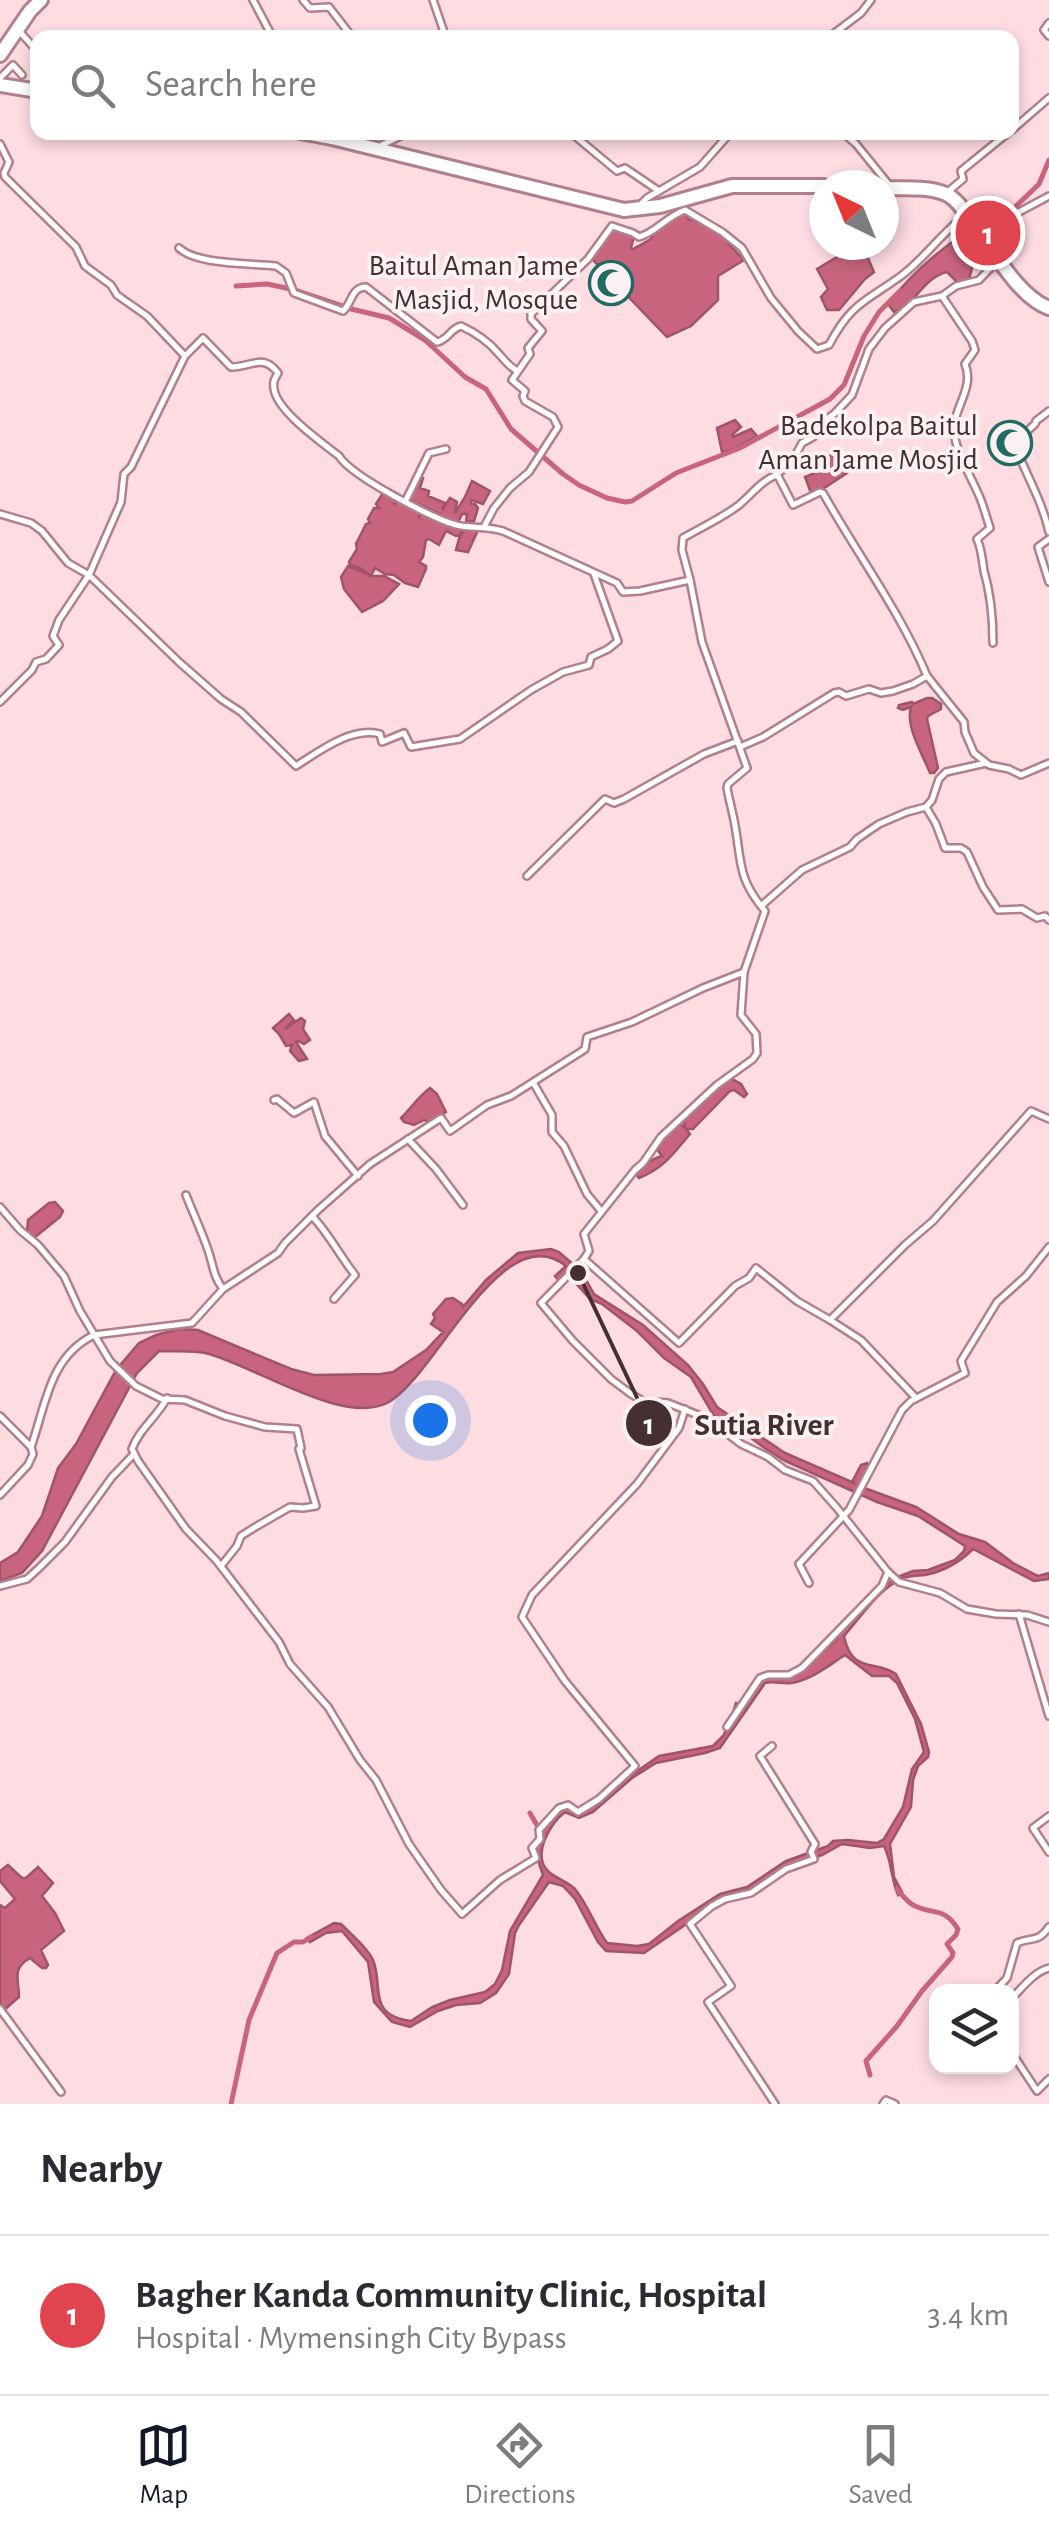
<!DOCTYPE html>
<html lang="en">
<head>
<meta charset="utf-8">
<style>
	:root { --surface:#fff; --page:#f7f7f7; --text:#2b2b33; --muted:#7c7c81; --line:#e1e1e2; --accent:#111827 }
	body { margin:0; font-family:"Alegreya Sans",sans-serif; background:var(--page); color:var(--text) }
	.controls { position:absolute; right:30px; bottom:30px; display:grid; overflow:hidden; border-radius:20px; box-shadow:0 5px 15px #0003 }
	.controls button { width:90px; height:90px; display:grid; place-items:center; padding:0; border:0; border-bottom:2px solid var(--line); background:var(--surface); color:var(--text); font:50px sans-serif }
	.compass { position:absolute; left:809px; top:170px; width:90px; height:90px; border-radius:50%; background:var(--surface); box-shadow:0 5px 15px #0003; rotate:317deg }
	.you { position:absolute; left:430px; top:1420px; width:35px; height:35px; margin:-25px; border:8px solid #fff; border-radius:50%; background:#1a73e8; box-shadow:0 0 0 15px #1a73e833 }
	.badge { display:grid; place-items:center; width:65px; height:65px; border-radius:50%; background:var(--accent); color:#fff; font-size:32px; font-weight:700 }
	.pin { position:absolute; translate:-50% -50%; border:5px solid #fff; box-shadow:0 2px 10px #0006 }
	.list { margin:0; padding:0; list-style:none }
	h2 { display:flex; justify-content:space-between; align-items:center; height:130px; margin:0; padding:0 40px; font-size:42px }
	h2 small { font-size:32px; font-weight:400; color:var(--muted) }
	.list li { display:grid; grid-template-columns:65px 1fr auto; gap:30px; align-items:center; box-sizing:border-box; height:160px; padding:0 40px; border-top:2px solid var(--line) }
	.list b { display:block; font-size:38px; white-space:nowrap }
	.list p { margin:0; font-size:32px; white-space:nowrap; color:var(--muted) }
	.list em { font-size:32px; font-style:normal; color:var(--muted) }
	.icon { flex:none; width:55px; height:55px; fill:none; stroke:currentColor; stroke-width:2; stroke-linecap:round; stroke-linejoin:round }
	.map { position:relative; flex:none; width:1049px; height:2104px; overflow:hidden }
	.search { position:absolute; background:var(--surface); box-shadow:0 5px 15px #0003; left:30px; right:30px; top:30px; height:110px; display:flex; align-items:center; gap:25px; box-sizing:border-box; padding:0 35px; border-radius:20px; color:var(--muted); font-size:38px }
	.sheet { height:290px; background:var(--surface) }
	nav { display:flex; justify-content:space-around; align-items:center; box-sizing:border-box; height:140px; border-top:2px solid var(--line); background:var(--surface); font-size:28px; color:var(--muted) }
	nav a { display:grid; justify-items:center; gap:5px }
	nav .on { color:var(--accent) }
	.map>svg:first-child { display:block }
</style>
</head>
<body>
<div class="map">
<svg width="1049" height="2104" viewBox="0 0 1049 2104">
	<rect width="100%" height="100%" fill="#fddce2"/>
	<g fill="#c8647e" stroke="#a05468" stroke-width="2.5" fill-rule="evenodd">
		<path d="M685,213L689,220C703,219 718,230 730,240L728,243L744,260L718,276V300L691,326L667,337L591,258L614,227L634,236L631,248L633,249L651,239L656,229L673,216Z"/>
		<path d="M969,230H973L979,239L969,280L959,284L947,272C924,277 916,304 894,312L888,304C911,274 939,250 969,230Z"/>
		<polygon points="857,245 868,247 870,253 868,258 874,272 865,279 839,310 827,310 821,297 828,289 817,269"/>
		<polygon points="735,420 741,427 732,435 733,437 751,429 757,436 732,450 722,452 717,428"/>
		<polygon points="831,455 841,461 847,473 821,490 811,493 805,477 820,471 822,468 819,462"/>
		<polygon points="418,476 423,478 420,488 429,491 428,496 445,503 442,510 450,498 457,502 455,513 465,497 472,481 490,491 483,504 471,500 471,504 475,504 478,508 474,521 466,522 467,514 462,514 458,523 440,517 440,514 408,499"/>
		<polygon points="383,493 396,499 394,505 398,500 419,512 419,517 422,512 448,526 450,524 461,528 461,535 465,529 478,530 468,552 456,550 460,535 456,536 446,531 439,545 429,539 426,540 423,557 419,562 426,566 426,569 418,587 405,583 394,575 385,574 375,568 371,576 384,576 399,584 383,601 362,612 344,589 341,577 348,566 370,575 360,568 350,565 349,562 357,549 356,544 366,524 370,523 368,519 374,508 379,508 376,504"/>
		<path d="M927,698H932L941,704V709L928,716L927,719L938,768L934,773H930C923,755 905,726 911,707L903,710L898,708L899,705L912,702L913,704Z"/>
		<polygon points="289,1014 294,1020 285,1029 301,1018 305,1021 303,1029 310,1040 304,1044 298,1041 296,1042 307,1059 299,1061 290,1051 292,1045 286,1046 279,1034 273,1028"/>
		<path d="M732,1079L741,1084L747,1094L744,1097L734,1090L730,1091L693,1129H686L690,1134C673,1154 664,1168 639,1178L635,1173C641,1166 654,1158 662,1156L657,1149L658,1145L679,1123L685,1128L684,1121C700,1106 712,1090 732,1079Z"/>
		<path d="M430,1088L437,1094L446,1112L431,1122L424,1120L414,1125L404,1122L401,1118C412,1107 418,1097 430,1088Z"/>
		<polygon points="55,1202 63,1211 60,1217 34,1238 27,1233 28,1220 49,1203"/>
		<path d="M551,1249L559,1252L581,1271L594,1294L643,1325L688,1365L703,1384L717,1407L785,1453L854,1483L853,1480L861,1465L867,1463L869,1468L859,1486L916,1507L959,1534L985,1542L1013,1563L1038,1576L1049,1573V1579L1034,1581L973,1549C959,1563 945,1571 925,1575C917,1576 909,1575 901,1579C878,1590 861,1617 844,1636C852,1675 875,1659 896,1674L921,1724L929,1752L928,1757L918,1766L913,1780L911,1807L890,1844L894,1877L902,1892L898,1895C891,1879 892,1862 884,1846L870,1848L842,1844L822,1855L793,1865L751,1892L726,1897L644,1953L606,1951L598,1942L575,1899L563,1886L549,1882L519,1925L515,1933L509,1974L496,1993L480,2003L456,2005L438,2011L410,2027L392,2022L374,2002L368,1962L342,1931L326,1933L310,1942L307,1938L334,1923L341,1924C351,1934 368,1948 373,1960C384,1986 366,2015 411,2021L432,2007L450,2000L485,1992L495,1984L502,1970L510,1931L543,1875L534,1848C540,1832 550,1815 567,1806L577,1813L659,1756L713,1746L723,1736L737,1710L734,1709L736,1703L741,1704L762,1678L787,1677L797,1673L836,1641L842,1630L866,1603L892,1579L913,1571L928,1570L955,1560L964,1551L965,1546L918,1516L877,1502L785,1461L763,1447L731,1423L714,1416L691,1377L664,1358L637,1331L602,1304L590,1299L571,1278L575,1274L572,1270L560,1282L555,1276L566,1266C502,1214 434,1380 387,1403C342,1426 252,1364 205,1353C191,1350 174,1352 159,1351L137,1373L42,1551L22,1573L0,1581V1563L18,1552L42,1516L58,1468L76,1444L116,1370L139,1343L156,1335L180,1329L198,1330L291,1369L314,1375L381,1374L393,1372L426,1350L443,1332L431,1324L435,1318L433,1314L446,1299L453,1298L462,1304L463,1307L486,1280L518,1253ZM845,1655L872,1676H889L897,1683L915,1719L924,1752L912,1769L903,1807L884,1839L877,1843L848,1840L833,1841L828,1846L786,1861L747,1887L720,1894L678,1921L649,1944L637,1946L607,1943C595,1926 588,1905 575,1889C567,1881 557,1879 549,1872C531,1856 550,1823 565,1812L579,1818L593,1812L632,1778L656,1763L705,1753L720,1748L765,1683C774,1681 782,1684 791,1683C811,1680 828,1666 845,1655Z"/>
		<path d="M8,1865L22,1878H26L38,1867L53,1883L42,1896L55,1913L64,1931L41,1950L48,1965L46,1968H42L30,1958C11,1969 19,1980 19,1997L3,2011L0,2008V1905L5,1908L15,1899L0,1881V1871Z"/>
	</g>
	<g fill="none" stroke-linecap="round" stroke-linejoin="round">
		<g stroke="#c8647e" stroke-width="5">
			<polyline points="980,230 1011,211 1039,184 1049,160"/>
			<polyline points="236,286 267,284 291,289"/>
			<polyline points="292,289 346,307"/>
			<polyline points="347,308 389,318 425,340 465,377 486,389 511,429 563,474 579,485 607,498 625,502 632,501 676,473 740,448 830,399 844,385 864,336 879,312 900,291"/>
			<polyline points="530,1813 538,1827 542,1830"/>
			<path d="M870,2075L866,2061L897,2026L922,1991L952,1957L953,1953L947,1944L956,1935L958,1929C944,1907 935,1915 915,1906C908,1903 902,1895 897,1889"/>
			<polyline points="231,2104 249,2020 277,1953 294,1942 303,1942 311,1937"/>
		</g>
		<defs>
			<g id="street">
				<polyline points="253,0 273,38"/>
				<polyline points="303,0 310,8 329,7 353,38"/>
				<polyline points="433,0 446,38"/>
				<polyline points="1049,23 1044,30 1049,36"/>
				<polyline points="20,32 38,52"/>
				<polyline points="828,38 861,13 871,0"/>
				<polyline points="0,78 13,65 22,75"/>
				<polyline points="1012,130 1049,98"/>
				<polyline points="570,132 617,171 625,168 659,191"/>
				<polyline points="842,132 856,144 890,186"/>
				<polyline points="0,144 9,162 4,173 5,177 76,247 85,266 111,285 117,295 147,316 185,356 131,467 124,474 121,502 89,575 59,620 53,636 59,645 46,659 36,662 32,670 0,702"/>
				<polyline points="382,145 409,132"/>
				<polyline points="949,195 950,190 963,179 961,171 1009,132"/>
				<polyline points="641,204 647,198 700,167 731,132"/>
				<polyline points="989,241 1006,219 1049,196"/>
				<path d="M179,248C197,265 250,263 276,266L286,273L294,293L343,311C352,304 351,287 366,287L437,342C448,340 451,328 461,326C474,332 489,342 498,353C505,360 507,365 517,371"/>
				<path d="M942,296L972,341L975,350L965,364C974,386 957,404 954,425C952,445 969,473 977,491C983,503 986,516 990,528L977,539C982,550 982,559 984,571C991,595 993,617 993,643"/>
				<path d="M185,356L203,338L231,367C252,367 263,353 278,373C274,380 273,381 274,389C277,411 321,442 339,456C351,476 432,518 456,525C472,529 484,525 503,531L617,583L623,592L640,591L690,580L702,642L747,768L728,784L727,788C729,799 732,810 734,820C742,860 736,877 765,911L744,972"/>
				<path d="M1049,411L1036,421L1035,424L1014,443C1025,473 1042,500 1049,532"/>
				<polyline points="406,500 429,453 446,449"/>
				<path d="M0,514L31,523L42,531L68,563L89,575L179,662L221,699L241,712L296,766C318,752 352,726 380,734L382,742L404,733L411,747L460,739L531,690L563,672L589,665L591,657L608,649L618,641L594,574"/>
				<path d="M485,525L494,508L510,488L529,472L558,427L553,417L525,401L523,396L525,391L512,380L530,354L528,348L542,331L531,319V314L588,259L612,226L633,233L639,237C655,233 666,217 685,210L722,232L742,248L771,298L798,331L817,349L829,345C851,303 865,302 901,276C924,259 941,234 963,217L961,213"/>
				<polyline points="1049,539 1038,547 1049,582"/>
				<path d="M690,580L682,550L683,538C702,527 722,518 739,505C752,494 760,482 776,475"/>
				<path d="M927,676C900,611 857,554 823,493L820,492L793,505L777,474L792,462L802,443L813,437V430L816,426L834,414L852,395L869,349L885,328L914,302L942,296L956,286L979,280L997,261"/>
				<polyline points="740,747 763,737 834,693 839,692 846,696 869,689 881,693 893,691 913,684 927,676 964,722 965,732 974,753 989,765 1009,769 1021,775 1049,763"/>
				<polyline points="926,807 936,824 945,848 961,848 967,852 983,887 998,910 1022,909 1037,918 1045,916 1049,920"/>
				<polyline points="527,876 605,799 614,803 624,799 704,754 738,741"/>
				<polyline points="761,906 802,870 850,847 857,839 879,824 907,812 926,807 932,800 939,779 946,772 986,763"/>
				<polyline points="534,1084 552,1115 552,1132 564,1146 587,1194 601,1211"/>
				<polyline points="274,1100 277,1099 294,1113 314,1102 325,1136 358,1176"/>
				<polyline points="408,1139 436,1169 463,1205"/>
				<path d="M186,1195C193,1213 202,1232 208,1250C213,1264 213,1276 223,1289"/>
				<polyline points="0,1207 20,1230 38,1245 64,1276 80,1311 110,1361 136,1386 162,1399 185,1400 225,1416 265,1427 297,1429 301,1448 299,1449 316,1506 303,1508 290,1507 257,1526 241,1536 237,1546 221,1566"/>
				<path d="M312,1216C329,1234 340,1256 355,1275L334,1299"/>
				<polyline points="584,1259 679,1343 735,1286 749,1278 756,1268 797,1301 830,1320 905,1245 933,1221 1031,1111 1049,1119"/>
				<polyline points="830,1320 861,1340 916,1398"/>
				<path d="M167,1398C157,1417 139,1429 132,1449L138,1461L186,1529L216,1560L279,1642L290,1664L328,1707L360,1760L376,1780L409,1844L441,1890L462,1914L500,1880L536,1858L532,1848L540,1839L539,1830L559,1808L568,1805L578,1812L599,1799L635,1766L565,1681L522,1617L532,1595L637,1484L679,1428L685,1409"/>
				<polyline points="0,1416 31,1447 33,1454 28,1465 0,1495"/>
				<path d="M31,1447C46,1405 49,1357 94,1335L192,1323L223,1289L278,1253L285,1243L318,1210L370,1164L441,1118L450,1131L487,1105L511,1096L579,1053L585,1049L587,1037L632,1022L703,988L744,972L741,1015L756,1034L757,1053L753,1059L717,1085L661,1137L643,1163L635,1170L584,1234L589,1251L584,1259L541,1303L573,1341L611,1379L631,1394L643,1401L668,1403L708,1419L741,1444L768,1457L785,1470L813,1481L837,1508L888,1572L899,1582L940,1593L967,1609L996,1614L1027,1615L1049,1622"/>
				<polyline points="809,1583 799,1564 849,1510 902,1410 911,1401 965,1373 961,1361 997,1302 1026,1276 1049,1247"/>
				<polyline points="0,1586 27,1579 39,1568 65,1542 112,1477 134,1454"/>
				<polyline points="1019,1614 1049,1716"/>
				<polyline points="727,1727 760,1678 768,1675 789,1675 802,1668 882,1586 888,1572"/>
				<polyline points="772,1746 760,1756 815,1844 811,1852 814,1859 786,1869 751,1893 725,1899 712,1906 690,1924 731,1986 708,2002 775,2104"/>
				<polyline points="1049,1816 1033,1828 1049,1852"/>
				<path d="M994,1992L1007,1978L1017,1943C1032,1936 1037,1944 1049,1927"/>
				<path d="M1012,1998C1023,1987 1034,1972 1049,1968"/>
				<polyline points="0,2009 61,2092"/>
				<polyline points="1012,2053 1037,2091 1049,2079"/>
				<polyline points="883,2104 886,2100 895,2104"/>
			</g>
			<g id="highway">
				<polyline points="0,55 30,11 41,0"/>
				<polyline points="0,85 38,91"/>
				<polyline points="300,132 332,138 624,210 660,206 732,186 824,186"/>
				<path d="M884,188C904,189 927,186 946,194C957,199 965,212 972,222C992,248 1018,297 1049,308"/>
			</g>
		</defs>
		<use href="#street" stroke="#b1808a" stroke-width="10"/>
		<use href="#highway" stroke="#b1808a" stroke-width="18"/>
		<use href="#street" stroke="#fff" stroke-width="5"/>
		<use href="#highway" stroke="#fff" stroke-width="12"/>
	</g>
	<defs>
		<symbol id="mosque-ring" viewBox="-11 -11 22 22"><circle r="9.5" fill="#fbf0f2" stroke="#216b63" stroke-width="1.5"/><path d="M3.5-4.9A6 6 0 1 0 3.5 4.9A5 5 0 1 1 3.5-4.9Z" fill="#216b63"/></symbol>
	</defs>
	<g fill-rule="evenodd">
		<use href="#mosque-ring" x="586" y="258" width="50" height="50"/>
		<use href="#mosque-ring" x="985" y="418" width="50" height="50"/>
	</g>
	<g text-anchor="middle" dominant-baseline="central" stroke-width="8" stroke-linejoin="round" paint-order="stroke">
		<g font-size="30" fill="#442f33" stroke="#fbf0f2" text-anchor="end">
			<text x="578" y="266">Baitul Aman Jame<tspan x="578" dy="34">Masjid, Mosque</tspan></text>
			<text x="978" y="426">Badekolpa Baitul<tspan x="978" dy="34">Aman Jame Mosjid</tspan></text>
		</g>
	</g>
	<path fill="none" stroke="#442f33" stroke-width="4" d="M578 1273L649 1423"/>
	<g fill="#442f33" stroke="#fbf0f2" stroke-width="4">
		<circle cx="578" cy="1273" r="10"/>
		<circle cx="649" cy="1423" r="25"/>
	</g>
	<g font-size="30" text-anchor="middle" font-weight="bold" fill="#fff">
		<text x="649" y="1434">1</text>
	</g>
	<g font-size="32" text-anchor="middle" font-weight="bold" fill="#442f33" stroke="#fbf0f2" stroke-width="8" stroke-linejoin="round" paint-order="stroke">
		<text x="764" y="1435">Sutia River</text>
	</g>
</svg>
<div class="controls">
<button><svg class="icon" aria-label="layers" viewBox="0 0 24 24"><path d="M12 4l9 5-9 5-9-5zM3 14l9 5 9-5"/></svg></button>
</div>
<svg class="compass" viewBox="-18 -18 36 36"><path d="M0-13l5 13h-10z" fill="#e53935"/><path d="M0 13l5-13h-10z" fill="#7c7c81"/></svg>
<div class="you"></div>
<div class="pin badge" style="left:988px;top:233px;background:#e0444e">1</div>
<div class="search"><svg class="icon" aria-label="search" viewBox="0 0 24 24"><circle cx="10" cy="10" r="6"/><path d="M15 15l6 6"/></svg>Search here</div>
</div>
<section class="sheet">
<h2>Nearby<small></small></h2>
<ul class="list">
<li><span class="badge" style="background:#e0444e">1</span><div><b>Bagher Kanda Community Clinic, Hospital</b><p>Hospital · Mymensingh City Bypass</p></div><em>3.4 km</em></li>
</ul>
</section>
<nav>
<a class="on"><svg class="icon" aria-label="map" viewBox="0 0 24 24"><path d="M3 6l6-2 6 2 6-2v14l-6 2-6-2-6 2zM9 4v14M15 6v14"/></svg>Map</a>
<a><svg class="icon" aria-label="directions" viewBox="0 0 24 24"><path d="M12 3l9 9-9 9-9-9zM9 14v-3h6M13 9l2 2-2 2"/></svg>Directions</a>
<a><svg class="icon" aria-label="saved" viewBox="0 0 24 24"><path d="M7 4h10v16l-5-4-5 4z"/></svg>Saved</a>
</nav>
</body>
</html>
